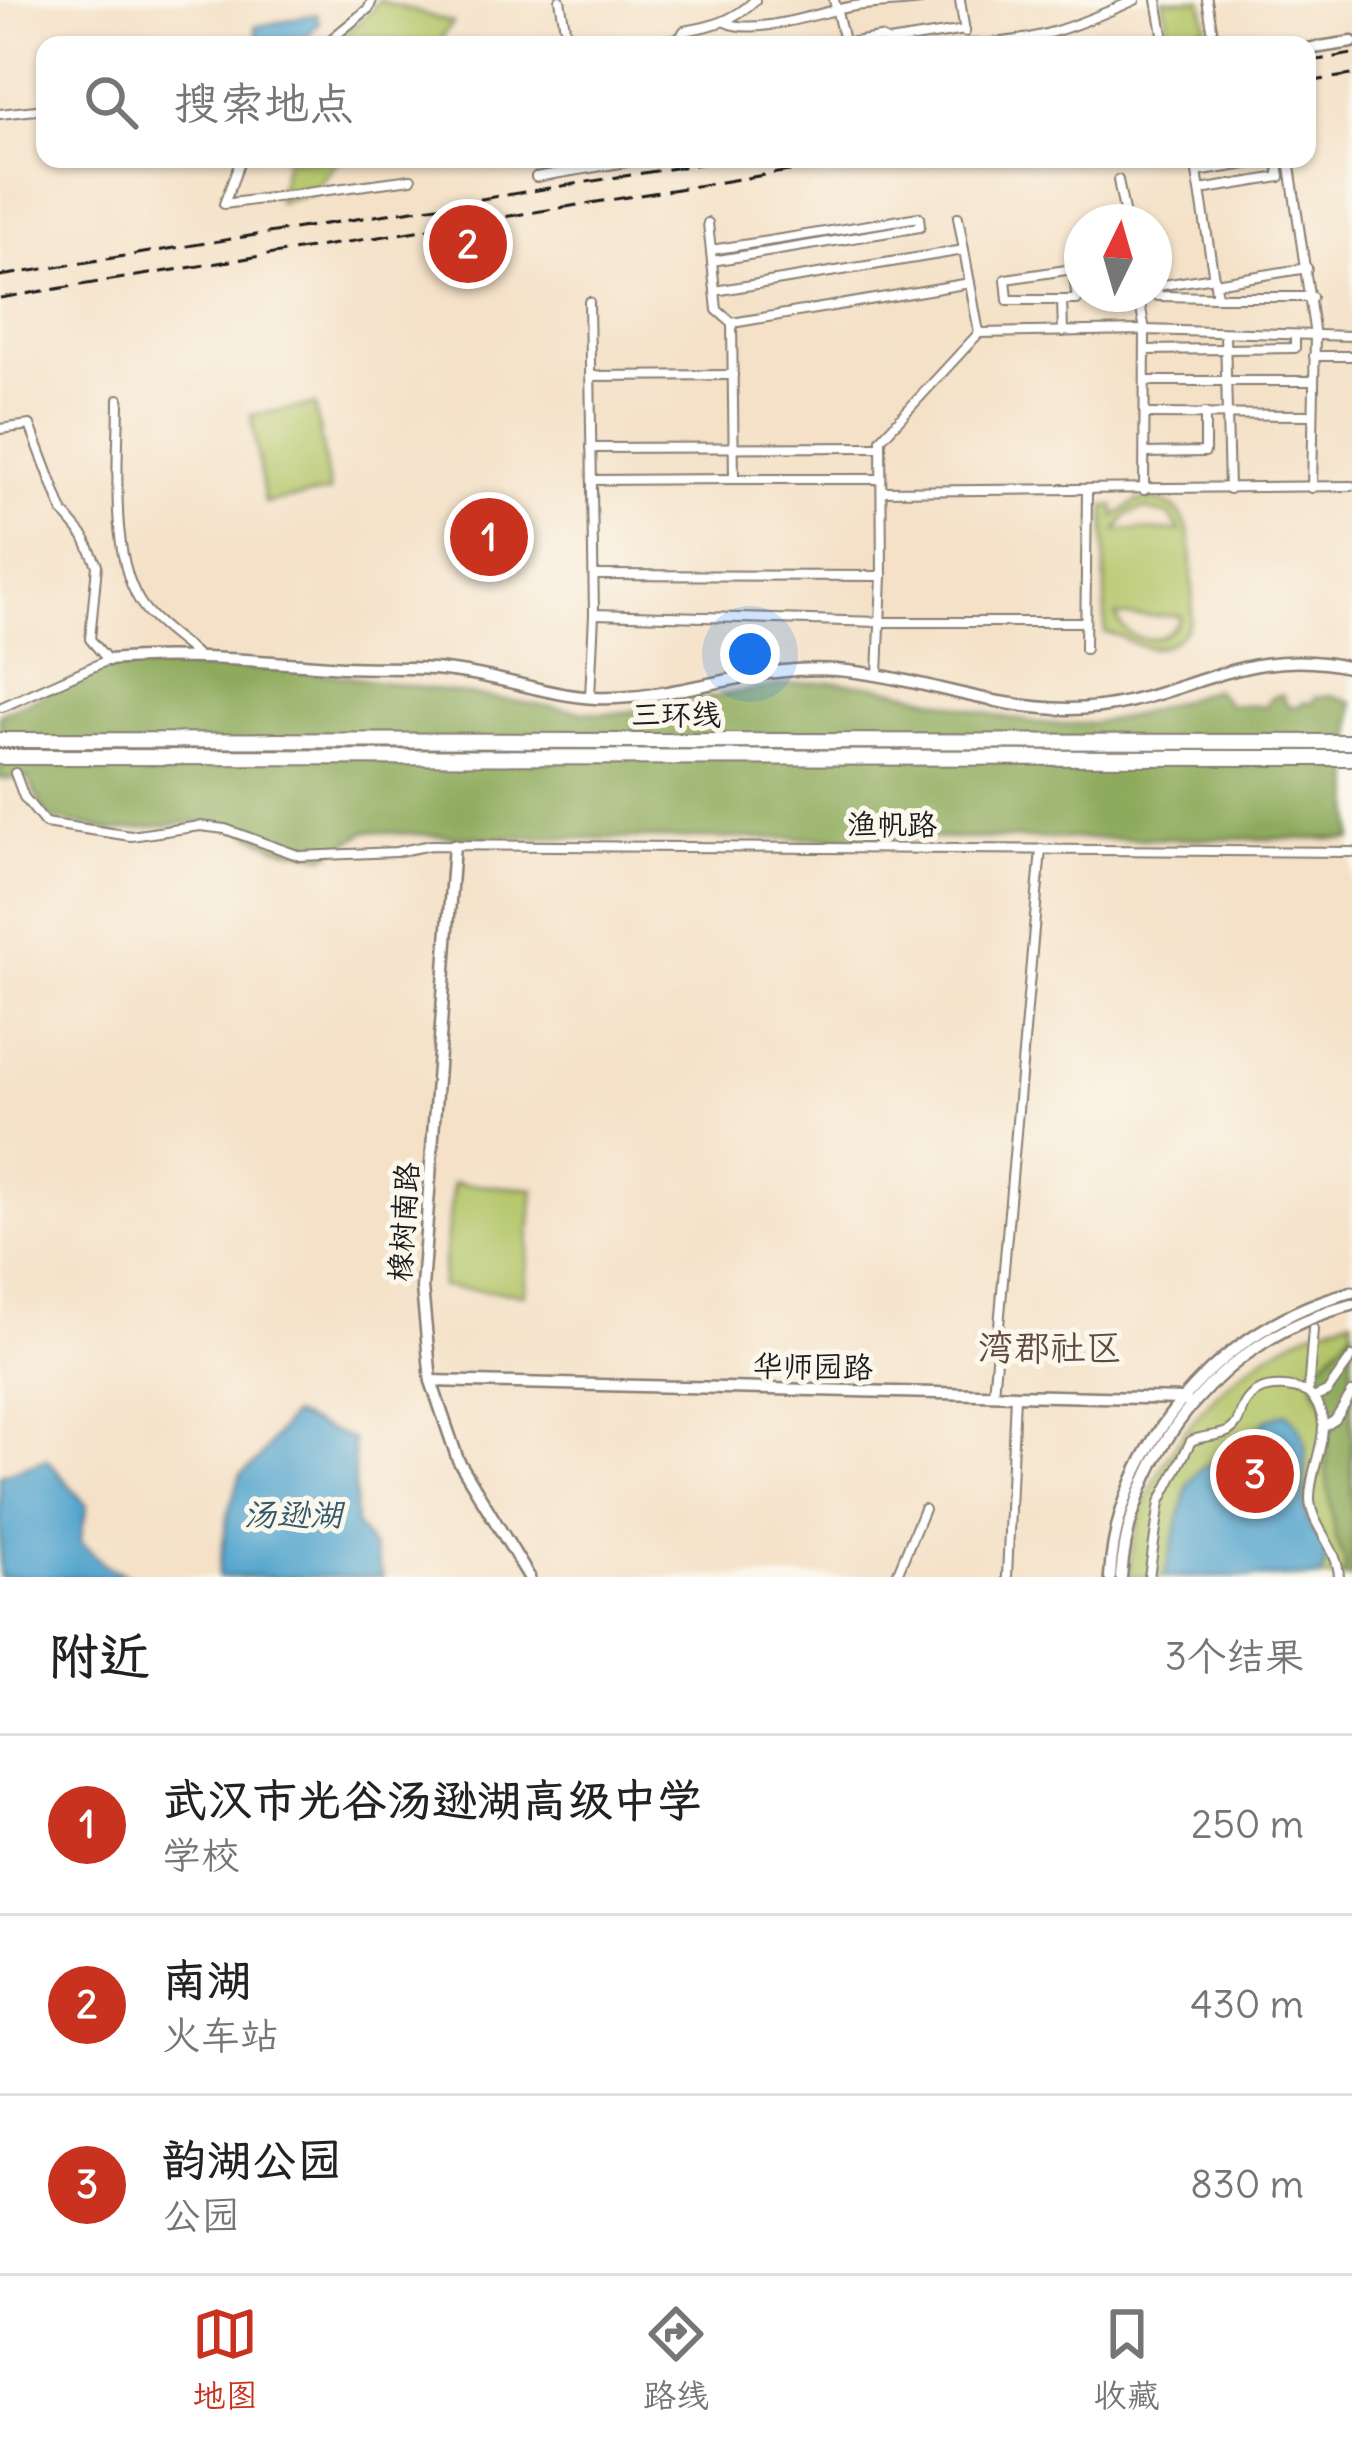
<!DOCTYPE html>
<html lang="zh">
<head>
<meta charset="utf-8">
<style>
	:root { --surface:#fff; --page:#f2f2f2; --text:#222; --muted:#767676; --line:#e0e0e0; --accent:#c8321e }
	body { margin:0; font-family:Delius,"LXGW WenKai TC",sans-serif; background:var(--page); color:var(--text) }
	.compass { position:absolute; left:1064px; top:204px; width:108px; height:108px; border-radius:50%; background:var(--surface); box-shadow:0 3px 9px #0004; rotate:5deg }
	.you { position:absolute; left:750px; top:654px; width:42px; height:42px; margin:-30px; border:9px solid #fff; border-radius:50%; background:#1a73e8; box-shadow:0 0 0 18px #1a73e833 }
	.badge { display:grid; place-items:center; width:78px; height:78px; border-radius:50%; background:var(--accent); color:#fff; font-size:39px; font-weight:700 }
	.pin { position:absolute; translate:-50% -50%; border:6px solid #fff; box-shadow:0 3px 12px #0006 }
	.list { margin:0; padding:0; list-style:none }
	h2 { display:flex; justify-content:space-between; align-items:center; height:156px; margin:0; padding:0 48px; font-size:51px }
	h2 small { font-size:39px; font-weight:400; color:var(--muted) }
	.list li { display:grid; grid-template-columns:78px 1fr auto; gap:36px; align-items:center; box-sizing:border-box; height:180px; padding:0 48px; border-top:3px solid var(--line) }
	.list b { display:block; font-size:45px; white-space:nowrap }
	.list p { margin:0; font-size:39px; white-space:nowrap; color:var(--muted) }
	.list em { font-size:39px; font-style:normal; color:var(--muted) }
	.icon { flex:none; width:66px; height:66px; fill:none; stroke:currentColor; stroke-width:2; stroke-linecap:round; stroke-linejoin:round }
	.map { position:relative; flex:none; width:1352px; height:1577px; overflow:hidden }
	.search { position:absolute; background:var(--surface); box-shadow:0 3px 9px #0004; left:36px; right:36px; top:36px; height:132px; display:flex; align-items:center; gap:30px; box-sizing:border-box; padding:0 42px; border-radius:24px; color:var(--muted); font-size:45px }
	.sheet { height:696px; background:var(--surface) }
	nav { display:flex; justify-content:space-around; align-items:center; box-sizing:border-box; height:168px; border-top:3px solid var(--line); background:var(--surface); font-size:33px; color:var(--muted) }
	nav a { display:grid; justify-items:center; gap:6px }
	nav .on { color:var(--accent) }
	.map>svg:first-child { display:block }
</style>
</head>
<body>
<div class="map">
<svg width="1352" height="1577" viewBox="0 0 1352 1577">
	<rect width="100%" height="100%" fill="#fbf7ec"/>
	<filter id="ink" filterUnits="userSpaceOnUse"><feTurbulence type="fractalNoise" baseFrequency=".00833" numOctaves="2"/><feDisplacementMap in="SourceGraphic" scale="24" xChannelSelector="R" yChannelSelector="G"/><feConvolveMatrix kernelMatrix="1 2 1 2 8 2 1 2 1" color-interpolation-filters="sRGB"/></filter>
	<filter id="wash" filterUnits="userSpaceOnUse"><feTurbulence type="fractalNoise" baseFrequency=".004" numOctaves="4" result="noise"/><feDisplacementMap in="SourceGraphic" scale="48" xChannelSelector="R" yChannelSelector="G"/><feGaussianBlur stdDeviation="2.7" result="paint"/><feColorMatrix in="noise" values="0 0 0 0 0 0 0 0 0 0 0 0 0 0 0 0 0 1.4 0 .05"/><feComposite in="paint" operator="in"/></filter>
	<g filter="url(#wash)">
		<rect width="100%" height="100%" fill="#f4e1c7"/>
		<g fill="#b3c568" stroke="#687042" stroke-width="3" fill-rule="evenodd">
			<polygon points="378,0 453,23 442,36 441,45 331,45 371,12"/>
			<polygon points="1163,0 1202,0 1207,27 1169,33"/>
			<polygon points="286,159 339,159 313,193 278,202"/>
			<polygon points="315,405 330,492 265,503 251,415"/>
			<path d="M1137,501C1192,496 1192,536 1192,578C1192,593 1195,612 1188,625C1182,636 1170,645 1158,647C1135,652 1125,633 1105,633V506H1114L1115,516ZM1144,509L1169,515L1180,531L1117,530L1128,514ZM1116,616H1181V617C1166,646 1130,647 1116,616Z"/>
			<polygon points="453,1183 534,1189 525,1294 441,1287"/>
			<path d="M1352,1318V1577H1129C1137,1457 1235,1345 1352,1318Z"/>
		</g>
		<g fill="#8eaa5c" stroke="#55633c" stroke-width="3">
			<path d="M112,665L294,669L601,714C680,710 758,680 837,682C911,685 981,720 1054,724C1110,727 1163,707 1214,689L1230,705L1266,706L1270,698L1282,694L1288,706H1301L1302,703L1314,702L1315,697L1331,695L1352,702V839L476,838L367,831L326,856L276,847L236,827L197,822L113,831L48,819L28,778L0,779V714Z"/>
			<polygon points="1352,1331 1352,1577 1344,1577 1345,1562 1335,1536 1326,1471 1328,1408 1313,1386 1316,1369"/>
		</g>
		<g fill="#52a4cd" stroke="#376074" stroke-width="3">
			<polygon points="316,14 319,23 298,45 259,45 255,27"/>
			<path d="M1286,1413C1321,1439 1297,1478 1306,1515C1312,1543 1337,1543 1320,1577H1164L1188,1485L1199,1470L1250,1441L1265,1420Z"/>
			<path d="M292,1415L353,1440L356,1525L373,1548L383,1577H218L228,1512L241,1474C268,1456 270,1438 292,1415Z"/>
			<polygon points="47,1459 87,1506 80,1541 104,1564 129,1577 0,1577 0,1475"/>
		</g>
	</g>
	<g filter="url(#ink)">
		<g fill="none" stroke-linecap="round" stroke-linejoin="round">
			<defs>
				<g id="street">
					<polyline points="560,0 568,45"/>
					<polyline points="834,0 845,45"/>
					<polyline points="960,0 965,32"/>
					<polyline points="1157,0 1165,45"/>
					<polyline points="1207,0 1215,45"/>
					<path d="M725,22C755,37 821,11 855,6C877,3 898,3 921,0"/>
					<path d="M968,44C1033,44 1076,26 1135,0"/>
					<polyline points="324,45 369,8 372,0"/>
					<path d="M639,45L680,38L684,31C713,26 733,21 755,0"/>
					<polyline points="834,45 880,38 889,42 965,30"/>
					<polyline points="0,114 45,109"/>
					<polyline points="241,159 224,204 411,179"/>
					<polyline points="1289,159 1315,336 1312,488"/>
					<polyline points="536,177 644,159"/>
					<polyline points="1118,180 1126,222"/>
					<polyline points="1200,190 1280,177 1277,159 1197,172 1217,297 1312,297"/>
					<polyline points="958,217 979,333"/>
					<polyline points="708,223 717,310 732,323 734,479 881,479"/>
					<polyline points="711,250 919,217 920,227 712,261"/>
					<polyline points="1214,277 1157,286 1158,296 1217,297"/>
					<polyline points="1215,283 1307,268"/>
					<polyline points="715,291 964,250"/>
					<polyline points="1138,294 1145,330 1144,490"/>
					<polyline points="1062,300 1077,300 1073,269 1006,279 1008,300 1062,300 1063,332"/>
					<polyline points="589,302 594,614 590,697"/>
					<polyline points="732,323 970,283"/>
					<polyline points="1225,335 1229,489"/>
					<polyline points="1145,350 1295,348 1295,336"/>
					<polyline points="1314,356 1352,356"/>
					<polyline points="590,376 733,375"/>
					<polyline points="1145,381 1313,381"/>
					<path d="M119,399C119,458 107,561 145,609C161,629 183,641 201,659"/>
					<polyline points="1145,414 1313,415"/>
					<polyline points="0,429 30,425 63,512 84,537 97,565 90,639 108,660 2,707"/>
					<polyline points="591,448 881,447"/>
					<polyline points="1145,453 1205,452 1205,413"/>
					<polyline points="592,480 734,479"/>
					<polyline points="882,491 1352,486"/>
					<polyline points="594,575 882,576"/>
					<polyline points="594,614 880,622 1085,622"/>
					<polyline points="1085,649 1087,491"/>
					<polyline points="878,675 882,576 881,439 979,333 1145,330 1352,336"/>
					<polyline points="15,773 24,797 45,823 131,836 200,826 225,829 300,856 396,852 431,845 1352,852"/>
					<path d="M1313,1329L1308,1393C1341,1424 1309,1462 1310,1499C1311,1527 1338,1546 1339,1577"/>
					<polyline points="993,1394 1041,849"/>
					<polyline points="1313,1398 1327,1392 1352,1357"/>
					<polyline points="1324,1427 1335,1420 1352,1393"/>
					<polyline points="896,1577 924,1509"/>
					<polyline points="1007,1577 1015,1395"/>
					<path d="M1149,1577L1160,1502L1191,1441C1203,1435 1219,1437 1229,1431C1240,1424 1239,1415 1244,1405C1256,1382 1288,1384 1308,1393"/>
				</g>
				<g id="secondary">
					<polyline points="1307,49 1352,42"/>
					<path d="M108,660C183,653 268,662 343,667C380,669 416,666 452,671C500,676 545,695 595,698C677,701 755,663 837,670C915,676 990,709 1069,709C1174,709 1239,640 1352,668"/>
					<polyline points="454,845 422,1288 431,1381 458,1460 529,1577"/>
					<polyline points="431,1381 1184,1399 1191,1405"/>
					<path d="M1110,1577C1117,1443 1223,1324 1352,1292"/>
					<path d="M1121,1577C1131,1448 1225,1336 1352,1305"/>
				</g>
				<g id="highway">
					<polyline points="0,740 1352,742"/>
					<polyline points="0,757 1352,758"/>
				</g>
			</defs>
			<use href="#street" stroke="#887e72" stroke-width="12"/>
			<use href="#secondary" stroke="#887e72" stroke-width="15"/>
			<use href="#highway" stroke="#887e72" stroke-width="18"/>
			<use href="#street" stroke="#fff" stroke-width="8"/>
			<use href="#secondary" stroke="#fff" stroke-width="10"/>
			<use href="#highway" stroke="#fff" stroke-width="14"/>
			<g stroke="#1c1c1c" stroke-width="3" stroke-dasharray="18 9" stroke-linecap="butt">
				<polyline points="1307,62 1352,54"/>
				<polyline points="1307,82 1352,75"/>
				<polyline points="0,276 731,159"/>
				<polyline points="0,298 864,159"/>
			</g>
		</g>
	</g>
	<g text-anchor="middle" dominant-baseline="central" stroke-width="10" stroke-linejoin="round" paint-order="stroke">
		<g font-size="30" fill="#1c1c1c" stroke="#fbf7ec">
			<text x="676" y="714">三环线</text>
			<text x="892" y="824">渔帆路</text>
			<text transform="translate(403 1222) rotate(-86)">橡树南路</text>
			<text transform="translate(813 1366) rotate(1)">华师园路</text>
		</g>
		<g font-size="33" font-style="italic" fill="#34596c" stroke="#fbf7ec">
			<text x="293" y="1514">汤逊湖</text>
		</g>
		<g font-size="36" fill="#614b3f" stroke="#fbf7ec">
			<text x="1050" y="1347">湾郡社区</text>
		</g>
	</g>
</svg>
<svg class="compass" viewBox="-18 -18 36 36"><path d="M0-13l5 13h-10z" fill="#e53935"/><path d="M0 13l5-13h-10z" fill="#767676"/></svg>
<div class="you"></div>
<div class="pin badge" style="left:489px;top:537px">1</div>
<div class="pin badge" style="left:468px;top:244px">2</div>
<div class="pin badge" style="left:1255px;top:1474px">3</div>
<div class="search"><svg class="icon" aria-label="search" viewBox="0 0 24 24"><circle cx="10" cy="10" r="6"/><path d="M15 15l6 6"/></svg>搜索地点</div>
</div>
<section class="sheet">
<h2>附近<small>3个结果</small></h2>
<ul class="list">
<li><span class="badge">1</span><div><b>武汉市光谷汤逊湖高级中学</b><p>学校</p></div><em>250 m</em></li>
<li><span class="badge">2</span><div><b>南湖</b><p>火车站</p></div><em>430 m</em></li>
<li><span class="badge">3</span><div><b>韵湖公园</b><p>公园</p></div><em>830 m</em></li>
</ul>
</section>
<nav>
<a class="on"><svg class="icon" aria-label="map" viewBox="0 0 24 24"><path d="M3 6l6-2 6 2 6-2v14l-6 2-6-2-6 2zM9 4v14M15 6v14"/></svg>地图</a>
<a><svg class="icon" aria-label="directions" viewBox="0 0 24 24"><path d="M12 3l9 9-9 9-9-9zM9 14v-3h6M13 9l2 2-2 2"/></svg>路线</a>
<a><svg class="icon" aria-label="saved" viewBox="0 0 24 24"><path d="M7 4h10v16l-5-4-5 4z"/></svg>收藏</a>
</nav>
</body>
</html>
